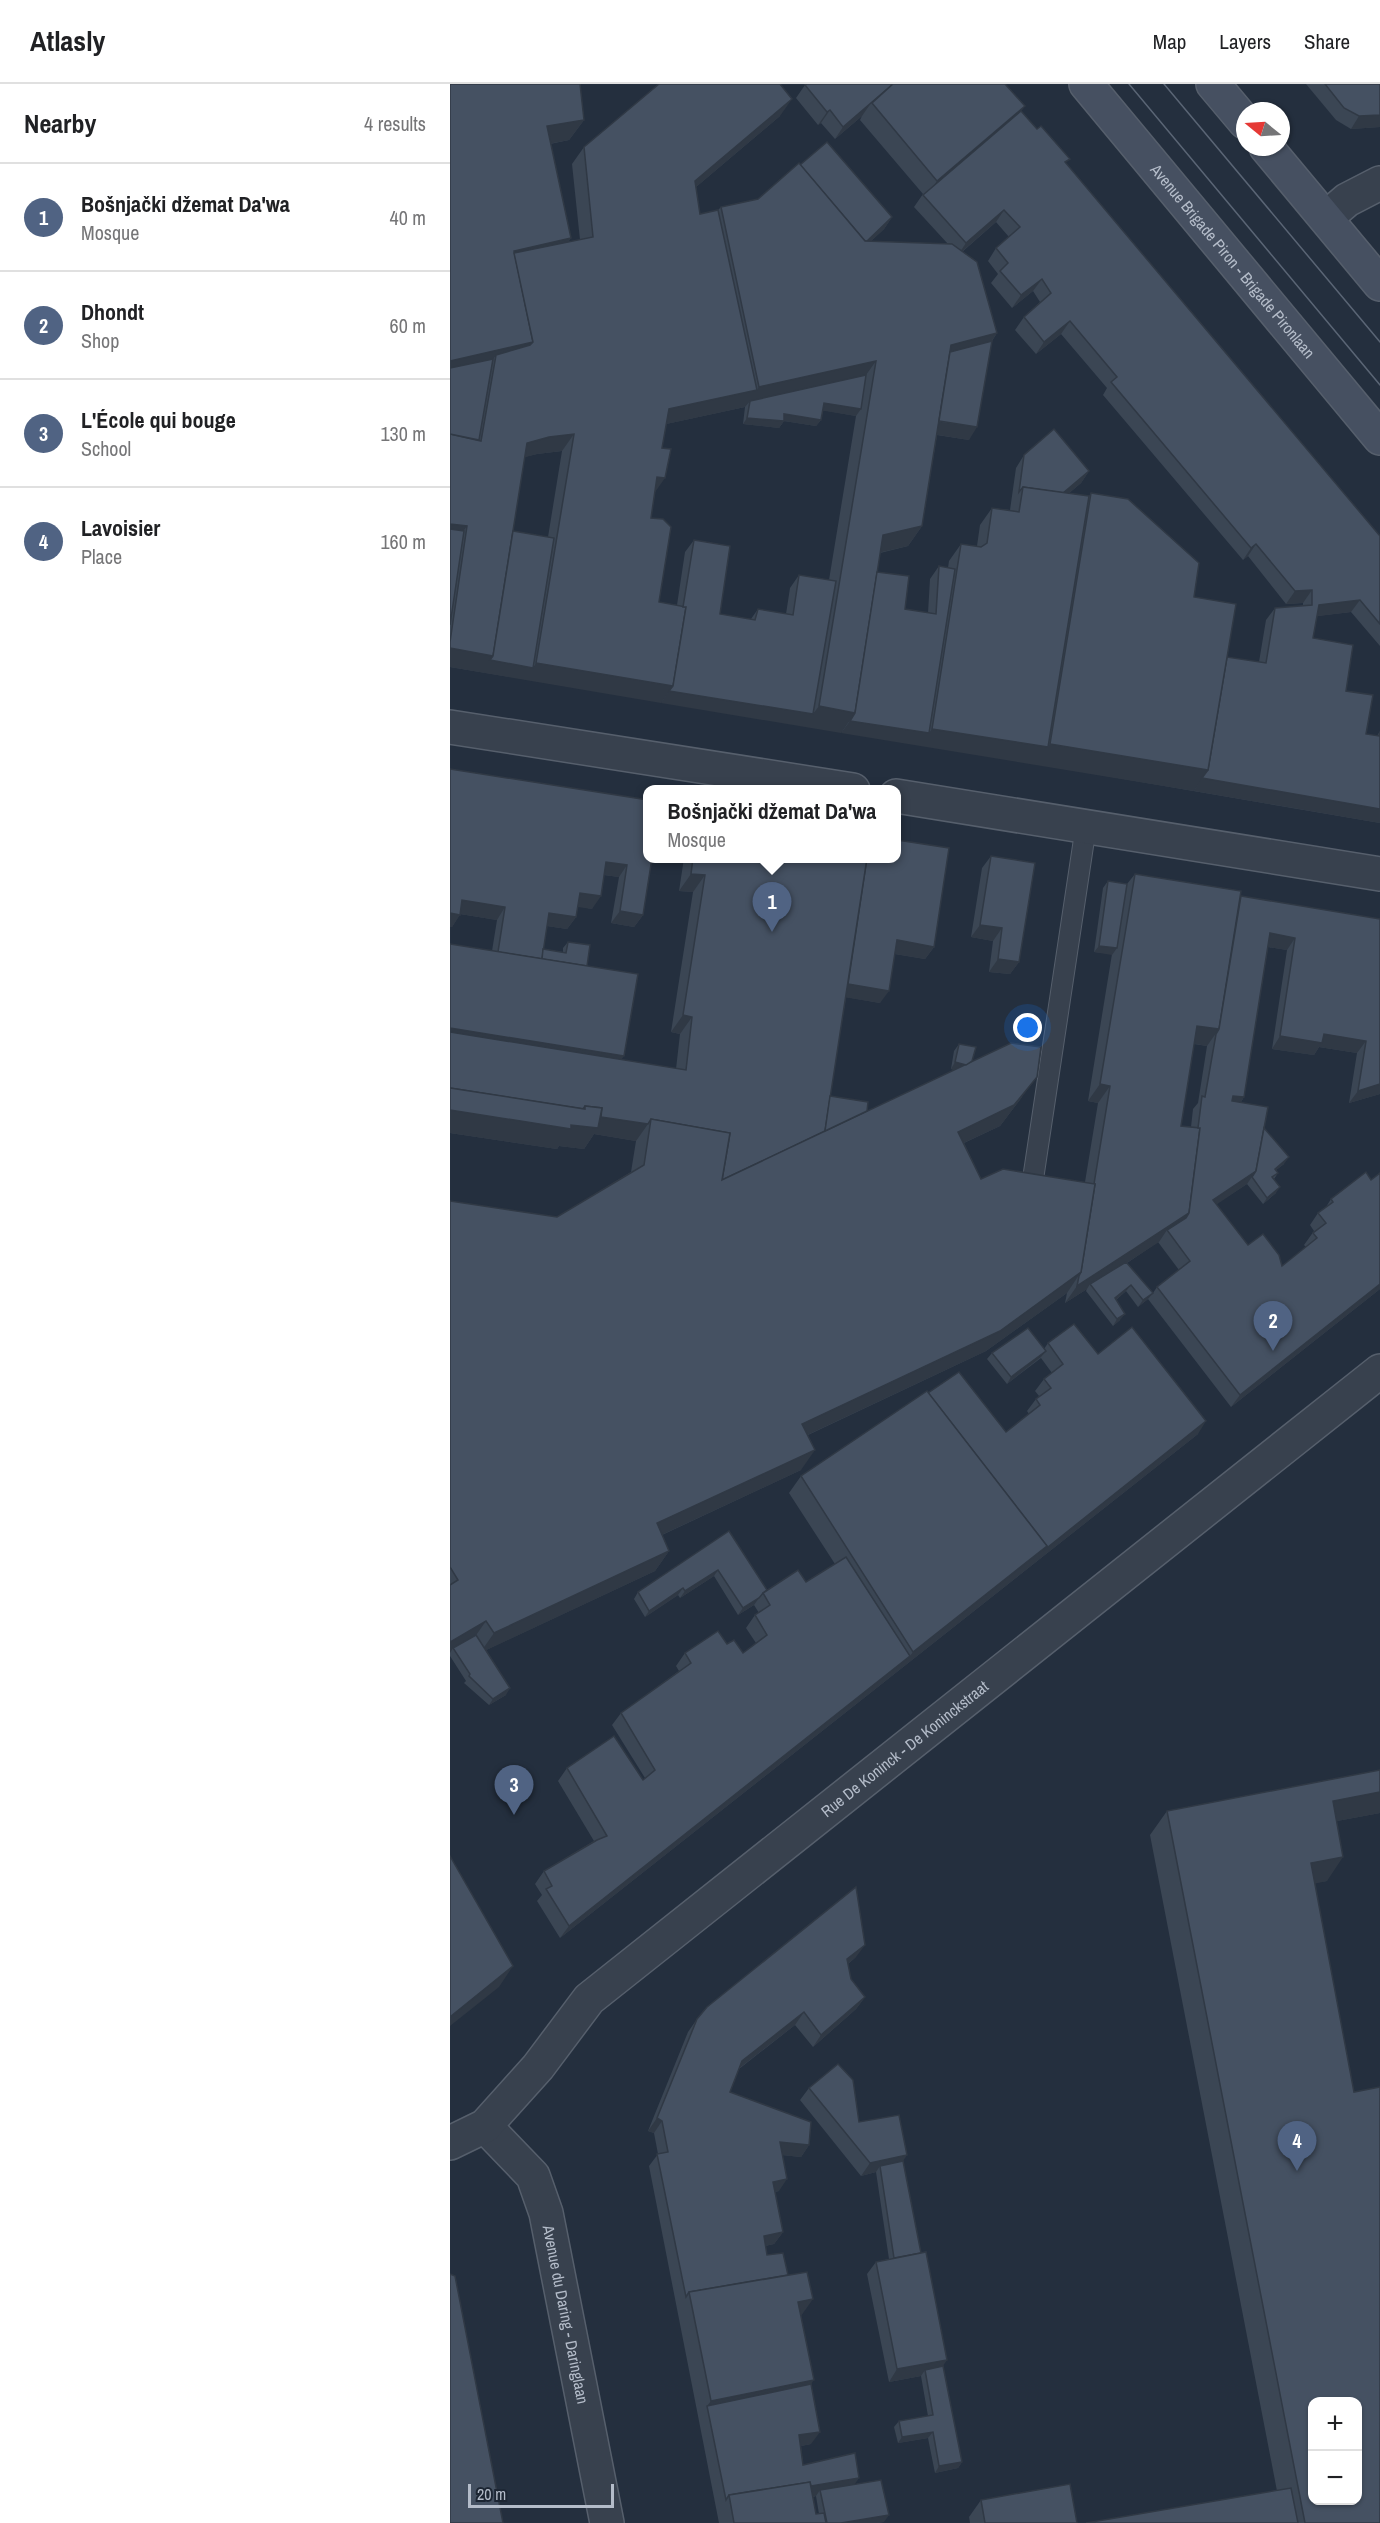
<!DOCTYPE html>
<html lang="en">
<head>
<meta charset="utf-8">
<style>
	:root { --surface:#fff; --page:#f2f2f2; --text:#202124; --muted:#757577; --line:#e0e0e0; --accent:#506383 }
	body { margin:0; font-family:"Archivo Narrow",sans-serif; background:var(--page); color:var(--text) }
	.controls { position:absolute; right:18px; bottom:18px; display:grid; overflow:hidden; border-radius:12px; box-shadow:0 2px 4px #0004 }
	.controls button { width:54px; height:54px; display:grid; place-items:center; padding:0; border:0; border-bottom:2px solid var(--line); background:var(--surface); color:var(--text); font:30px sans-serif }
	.compass { position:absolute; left:786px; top:18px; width:54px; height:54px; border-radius:50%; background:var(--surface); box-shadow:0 2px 4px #0004; rotate:288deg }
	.scale { position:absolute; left:18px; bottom:15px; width:146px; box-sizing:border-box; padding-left:6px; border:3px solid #b4bcc9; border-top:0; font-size:16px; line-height:21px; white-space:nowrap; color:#b4bcc9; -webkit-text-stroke:4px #1d2633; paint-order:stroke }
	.you { position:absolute; left:578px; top:944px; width:21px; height:21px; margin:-15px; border:4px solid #fff; border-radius:50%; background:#1a73e8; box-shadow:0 0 0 9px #1a73e833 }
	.badge { display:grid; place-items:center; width:39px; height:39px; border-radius:50%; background:var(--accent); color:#fff; font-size:20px; font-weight:700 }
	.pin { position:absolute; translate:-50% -50px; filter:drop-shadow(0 2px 3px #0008) }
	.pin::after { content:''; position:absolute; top:32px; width:21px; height:18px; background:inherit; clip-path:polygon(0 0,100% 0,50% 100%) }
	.popup { position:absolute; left:193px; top:701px; width:258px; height:78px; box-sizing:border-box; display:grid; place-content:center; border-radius:12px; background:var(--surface); filter:drop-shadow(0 2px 4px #0005); font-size:20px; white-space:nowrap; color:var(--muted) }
	.popup b { font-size:22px; color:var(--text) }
	.popup::after { content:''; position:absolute; left:50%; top:100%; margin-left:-12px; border:12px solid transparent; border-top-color:var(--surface) }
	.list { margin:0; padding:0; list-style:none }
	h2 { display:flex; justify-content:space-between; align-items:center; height:78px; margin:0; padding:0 24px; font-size:26px }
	h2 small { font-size:20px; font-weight:400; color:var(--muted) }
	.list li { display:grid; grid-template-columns:39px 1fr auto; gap:18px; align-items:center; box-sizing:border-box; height:108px; padding:0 24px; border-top:2px solid var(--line) }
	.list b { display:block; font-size:22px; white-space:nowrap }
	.list p { margin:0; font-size:20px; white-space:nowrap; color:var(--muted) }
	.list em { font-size:20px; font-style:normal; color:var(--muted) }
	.map { position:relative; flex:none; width:930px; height:2439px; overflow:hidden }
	header { display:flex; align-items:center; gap:36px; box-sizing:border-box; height:84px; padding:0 30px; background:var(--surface); border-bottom:2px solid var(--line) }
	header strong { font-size:28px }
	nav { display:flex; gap:33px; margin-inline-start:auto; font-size:21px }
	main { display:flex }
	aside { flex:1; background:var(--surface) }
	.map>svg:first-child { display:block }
</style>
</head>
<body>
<header>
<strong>Atlasly</strong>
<nav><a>Map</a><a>Layers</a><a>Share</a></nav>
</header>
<main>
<aside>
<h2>Nearby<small>4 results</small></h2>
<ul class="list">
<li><span class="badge">1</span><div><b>Bošnjački džemat Da'wa</b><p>Mosque</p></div><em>40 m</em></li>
<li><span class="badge">2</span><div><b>Dhondt</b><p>Shop</p></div><em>60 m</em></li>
<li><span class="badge">3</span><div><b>L'École qui bouge</b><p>School</p></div><em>130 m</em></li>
<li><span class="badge">4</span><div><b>Lavoisier</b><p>Place</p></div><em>160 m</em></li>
</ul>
</aside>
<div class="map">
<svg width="930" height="2439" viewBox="0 0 930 2439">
	<rect width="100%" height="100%" fill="#242f3e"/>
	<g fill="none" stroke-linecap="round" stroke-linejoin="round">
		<defs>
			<polyline id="lane" points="583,1095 636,742"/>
			<g id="street">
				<polyline points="876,134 897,116 930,99"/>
				<polyline points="0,643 403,706"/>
				<polyline points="446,712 930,790"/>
				<path id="s1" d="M35,2042L83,2092L96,2129L157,2439"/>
				<path id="s2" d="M0,2059L35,2042L88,1983L139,1915L930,1287"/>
			</g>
			<g id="secondary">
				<path id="s3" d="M636,0L930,354"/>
				<polyline points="763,0 795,38"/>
				<polyline points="816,63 930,200"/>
			</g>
		</defs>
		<use href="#lane" stroke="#565f6c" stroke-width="22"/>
		<use href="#street" stroke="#565f6c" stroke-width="36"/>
		<use href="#secondary" stroke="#565f6c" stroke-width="36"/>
		<use href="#lane" stroke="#38414e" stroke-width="20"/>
		<use href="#street" stroke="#38414e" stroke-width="33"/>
		<use href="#secondary" stroke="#465061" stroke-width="33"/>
		<g stroke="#5a6575" stroke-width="1.5">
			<polyline points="679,0 930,301"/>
			<polyline points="714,0 930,258"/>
		</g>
	</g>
	<g fill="#3b4654" fill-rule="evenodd">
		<path d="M0,0L134,36L119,56L100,60L121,154L118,158L130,156L122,80L134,63L330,32L246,103L250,130L268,126L271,123L308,115L350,81L442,133L434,145L421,157L498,160L464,123L473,110L410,36L412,32L385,55L371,39L368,41L346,14L355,1L571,27L930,452V562L901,528L867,532L863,554L896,607L916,650L927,652L930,647V739L586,680L0,583ZM546,138L559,153L546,164L538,177L548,190L541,199L562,224L583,207L590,218L574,233L565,246L586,270L611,250L657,304L653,311L793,476L798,472L836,520L853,519V522L825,524L816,536L809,578L777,573L744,513L641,409L639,412L618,410L631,399L639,387L574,371L566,384L560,426L542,424L530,441L527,462L511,460L499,477L498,484L489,482L480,495L478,529L455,525L427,488L430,469L458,462L472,442L487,351L519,356L542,257L547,249L512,168ZM295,323L293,340L329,344L334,337L366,342L371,336L372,326L406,332L379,496L349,491L340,504L336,530L308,525L301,535L270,530L244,456L235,468L227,521L209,518L201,434L216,340ZM112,367L98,453L63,447L74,373L87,370Z"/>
		<polygon points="856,0 930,0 930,43 901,45 886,36"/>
		<path d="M0,685L198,716L193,831L184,843L161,839L169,793L154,791L142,825L127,822L126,833L117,845L97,842L93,865L113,868V864L118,858L137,882L172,976L226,985L230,950L221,948L243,808L229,807L234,774H447L484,863L475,875L445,870L430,919L396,913L380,1012L417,1027L505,986L501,985L504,967L509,960L522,977L572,1013L550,1042L514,1059L531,1095L635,1098L648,1019L638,1017L662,870L644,868L653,804L658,797L677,800L685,790L791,812L930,835V1010L899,1019L907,969L869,963L864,971L822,965L837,866L818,863L794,1013L791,1018L814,1044L834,1080L826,1086L828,1089L824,1095L826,1109L813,1120L797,1100L766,1120L798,1161L832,1182L856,1163L854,1161L864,1147L860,1141L868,1129L876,1123L881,1115L921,1096L930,1089V1205L781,1323L698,1215L688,1223L676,1207L666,1216L670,1236L663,1242L636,1207L637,1205L615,1219L617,1209L536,1267L358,1351L351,1386L212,1451L219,1467L205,1487L36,1566L56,1611L39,1621L14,1599L16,1597L0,1572V1117L107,1133L181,1088L186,1057L144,1050L134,1065L109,1062L107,1065L0,1049V860L42,867L47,836L10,830L2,843ZM744,960L757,962L748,1019L743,1025L741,1043L731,1042ZM708,1158L729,1186L707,1203L703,1209L677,1179Z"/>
		<polygon points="541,772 569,878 560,890 539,888 543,857 521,853 532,784"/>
		<polygon points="598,1259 648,1270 748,1350 110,1854 87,1817 92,1811 85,1800 94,1787 144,1757 108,1697 117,1684 193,1696 195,1694 162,1641 171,1629 229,1587 226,1582 235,1569 277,1560 293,1569 306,1559 296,1544 305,1531 309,1529 304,1521 288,1531 264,1492 230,1514 228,1511 195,1533 184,1515 188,1508 279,1447 317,1506 356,1498 385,1480 339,1409 351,1392 478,1309 556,1348 579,1330 577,1327 586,1315 589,1312 585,1307 594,1295 602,1289 591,1274 557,1300 537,1275 542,1269 594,1265"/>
		<polygon points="930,1686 930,1729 887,1737 877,1797 864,1799 930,2439 636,2439 827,2407 700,1751 717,1727"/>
		<path d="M406,1873L398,1880L401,1895L415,1913L406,1925L363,1963L345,1941L289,1985L280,2008L359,2061L351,2073L332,2071L329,2107L325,2108L333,2148L324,2160L315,2162L317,2171L338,2191L351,2232L361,2300V2360L351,2362L353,2381L404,2400L434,2438L426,2439H269L199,2082L208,2070L204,2049L198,2047L238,1948L247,1935ZM366,2412L369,2430H366L363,2413Z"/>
		<polygon points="359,2004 409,2038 453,2077 512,2378 508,2384 485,2389 478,2354 448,2359 444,2343 449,2337 478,2332 471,2292 439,2298 417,2190 426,2178 439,2175 426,2088 411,2092 350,2016"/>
		<polygon points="531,2416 627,2439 520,2439 519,2433"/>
	</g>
	<g fill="#303945">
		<polygon points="342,15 330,32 233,114 245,97"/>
		<polygon points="421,19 412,32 385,55 393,43"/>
		<polygon points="575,22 563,39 476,114 487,97"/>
		<polygon points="380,26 371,39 368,41 377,28"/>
		<polygon points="930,31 930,43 901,45 909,32"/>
		<polygon points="134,36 119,56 82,63 97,42"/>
		<polygon points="554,126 546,138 508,171 516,159"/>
		<polygon points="442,133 434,145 400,177 409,165"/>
		<polygon points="121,154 106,175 62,170 64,167"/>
		<polygon points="592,195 583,207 562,224 571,211"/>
		<polygon points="620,237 611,250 586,270 594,258"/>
		<polygon points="547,249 533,270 495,269 501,261"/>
		<polygon points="83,258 69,278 46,271 35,286 0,294 0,277"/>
		<polygon points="426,277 411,298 300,317 295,323 207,342 219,325 307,306 309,303"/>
		<polygon points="374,319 411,325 406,332 369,326"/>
		<polygon points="334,330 371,336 366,342 334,337 329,344 293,340 297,334"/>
		<polygon points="484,337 527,343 519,356 476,349"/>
		<polygon points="124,350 112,367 87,370 65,376 77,359 99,353"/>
		<polygon points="639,387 631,399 600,425 609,413"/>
		<polygon points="207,393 215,394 203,411"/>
		<polygon points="0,440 17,442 5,459 0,459"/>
		<polygon points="472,442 458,462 419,471 433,451"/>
		<polygon points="806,460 798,472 793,476 801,464"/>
		<polygon points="862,506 853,519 836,520 845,507"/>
		<polygon points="910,516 901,528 861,533 869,521"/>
		<polygon points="0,564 43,572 83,584 86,579 223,602 211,619 0,583"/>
		<polygon points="219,607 363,630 369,622 405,629 391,649 211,619"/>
		<polygon points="400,637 479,649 482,645 598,663 600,660 758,686 744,707 391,649"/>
		<polygon points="752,694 930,725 930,739 744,707"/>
		<polygon points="156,778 177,781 169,793 147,790"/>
		<polygon points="241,790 255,791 243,808 229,807"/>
		<polygon points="130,809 151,812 142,825 121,822"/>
		<polygon points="12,816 55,823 47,836 4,829"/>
		<polygon points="170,827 193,831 184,843 161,839"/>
		<polygon points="0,829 10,831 2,843 0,843"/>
		<polygon points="99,829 126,833 117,845 90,841"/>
		<polygon points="530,841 552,844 543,857 521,853"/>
		<polygon points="820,849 845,854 837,866 812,862"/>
		<polygon points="447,856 484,863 475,875 439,869"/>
		<polygon points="649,862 667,864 662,871 644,868"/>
		<polygon points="548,875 569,878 560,890 539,888"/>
		<polygon points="396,899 439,907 430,919 387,912"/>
		<polygon points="233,931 242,933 230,950 221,948"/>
		<polygon points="747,942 769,945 757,962 735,958"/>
		<polygon points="0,944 174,972 160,993 0,967"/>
		<polygon points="874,950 916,957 907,969 869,963 864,971 822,965 830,952"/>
		<polygon points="505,978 521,982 517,988 501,985"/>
		<polygon points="587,993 572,1013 550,1042 494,1068 508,1048"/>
		<polygon points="650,1000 660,1002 648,1019 638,1017"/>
		<polygon points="930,1000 930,1010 899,1019 908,1007"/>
		<polygon points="0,1008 148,1032 198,1040 186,1057 144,1050 134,1065 109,1062 107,1065 0,1049"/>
		<polygon points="783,1012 794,1013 786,1026 774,1024"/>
		<polygon points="839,1073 834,1080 820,1091 825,1085"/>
		<polygon points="806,1087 797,1100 754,1129 763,1116"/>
		<polygon points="830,1103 826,1109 813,1120 817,1114"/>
		<polygon points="739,1129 727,1146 717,1146 709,1158 641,1202 640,1200 637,1205 615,1219 627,1202"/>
		<polygon points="631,1188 617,1209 536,1267 338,1360 352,1340"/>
		<polygon points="930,1200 930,1205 781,1323 790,1311"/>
		<polygon points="681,1201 676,1207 660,1221 665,1214"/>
		<polygon points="703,1209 698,1215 688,1223 693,1216"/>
		<polygon points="675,1230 670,1236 663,1242 667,1235"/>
		<polygon points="596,1267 591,1273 557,1300 561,1293"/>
		<polygon points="756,1337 748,1350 110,1854 119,1842 460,1572 463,1568 597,1462"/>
		<polygon points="365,1366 351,1386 192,1460 207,1439"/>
		<polygon points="219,1467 205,1487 30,1569 44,1549"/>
		<polygon points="268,1486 264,1492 230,1514 235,1507"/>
		<polygon points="233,1504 228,1511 195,1533 199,1527"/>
		<polygon points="309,1514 304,1521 288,1531 293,1524"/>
		<polygon points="36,1537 22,1557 3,1564 0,1569 0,1558"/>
		<polygon points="60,1604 56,1611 39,1621 43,1615"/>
		<polygon points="930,1708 930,1729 866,1741 883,1717"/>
		<polygon points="893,1773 877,1797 844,1804 861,1779"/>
		<polygon points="415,1861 406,1873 388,1888 397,1875"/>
		<polygon points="63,1882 49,1903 0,1942 0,1933"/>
		<polygon points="415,1913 406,1925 363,1963 371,1951"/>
		<polygon points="354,1928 345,1941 283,1989 292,1977"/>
		<polygon points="207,2034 212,2037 204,2049 198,2047"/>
		<polygon points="330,2058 359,2061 351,2073 321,2070"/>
		<polygon points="457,2071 449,2083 430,2082 426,2088 411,2092 420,2079"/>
		<polygon points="337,2095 329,2107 314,2110 323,2098"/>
		<polygon points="333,2148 324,2160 305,2164 314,2152"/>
		<polygon points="363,2215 351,2232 348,2218"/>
		<polygon points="497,2276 488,2289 475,2286 471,2292 439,2298 447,2285"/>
		<polygon points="364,2296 352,2313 257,2322 261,2317"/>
		<polygon points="370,2348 361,2360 341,2364 349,2351"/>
		<polygon points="483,2348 478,2354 448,2359 452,2353"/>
		<polygon points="512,2378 508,2384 485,2389 489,2382"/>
		<polygon points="409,2394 400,2407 370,2406 366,2412 282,2426 280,2415"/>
		<polygon points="439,2431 434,2438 426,2439 391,2439"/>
	</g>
	<g fill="#455162" stroke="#303945" stroke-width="1.5" fill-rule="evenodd">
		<polygon points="0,0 130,0 134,36 97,42 121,154 64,167 83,258 0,277"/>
		<polygon points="209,0 330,0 342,15 245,97 250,130 268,126 307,306 219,325 212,364 221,365 215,394 207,393 201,434 213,435 221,443 209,518 236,523 223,602 86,579 124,350 99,353 77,359 43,572 0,564 0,558 17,442 0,440 0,350 31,357 46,271 80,261 83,258 64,169 143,153 134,63"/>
		<polygon points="357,0 443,0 393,43 380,26 377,28 355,1"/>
		<polygon points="443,0 555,0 575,22 487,97 422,19"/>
		<polygon points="875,0 930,0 930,31 909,32 894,24"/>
		<polygon points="571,27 587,45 591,42 620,75 615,78 930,452 930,540 910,516 869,521 863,554 903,561 896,607 923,611 916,650 929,652 930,648 930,725 752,694 758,686 777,573 816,579 825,524 862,521 862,506 845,507 806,460 801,464 661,298 667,293 620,237 594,258 574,233 601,209 592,195 571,211 550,187 558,179 546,164 570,143 554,126 516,159 473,111"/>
		<polygon points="377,58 442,133 417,157 415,157 350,81"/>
		<polygon points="349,79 415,157 502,160 527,178 547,249 501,261 472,442 433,451 405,629 369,622 426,277 309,303 271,123 308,115"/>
		<polygon points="542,257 527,343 489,337 500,268"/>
		<polygon points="43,275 29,356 0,350 0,284"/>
		<polygon points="416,291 411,325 374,319 371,336 334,330 334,337 297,334 300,317"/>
		<polygon points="604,345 639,387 613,409 573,403 569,408 574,371"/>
		<polygon points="573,403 639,412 598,663 482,645 511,460 531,463 537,459 542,424 569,428"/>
		<polygon points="641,409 678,415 749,479 744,513 786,520 758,686 600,660"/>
		<polygon points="0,445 14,447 0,541"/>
		<polygon points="63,447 104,454 83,584 40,576 43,572"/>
		<polygon points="244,456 280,462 270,530 305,536 308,525 343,531 349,491 386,497 363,630 219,607 223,602 236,523 233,523"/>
		<polygon points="489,482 505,485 479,649 400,637 405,629 427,488 459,492 455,525 486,530"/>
		<polygon points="0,685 198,716 198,774 202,774 193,831 170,827 177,781 156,778 151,812 130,809 126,833 99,829 92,875 48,868 55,823 12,816 10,831 0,829"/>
		<polygon points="447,756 499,764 484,863 447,856 439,907 398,900 417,774 447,774"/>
		<polygon points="541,772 585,779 569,878 548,875 552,844 530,841"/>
		<polygon points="243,774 417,774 375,1047 272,1096 280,1049 201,1035 198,1040 151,1033 152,1024 135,1022 133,1025 0,1004 0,948 236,986 242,933 233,931 255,791 241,790"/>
		<polygon points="685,790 791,807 769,945 747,942 731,1042 750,1044 739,1129 627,1202 629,1192 631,1188 645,1100 644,1100 660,1002 650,1000"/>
		<polygon points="658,797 677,800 667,864 649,862"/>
		<polygon points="791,812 930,835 930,1000 908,1007 916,957 874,950 872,959 830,952 845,854 820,849 794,1013 783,1012 782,1017 818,1023 806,1087 763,1116 798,1161 813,1150 829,1171 832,1182 867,1154 863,1149 876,1139 868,1129 883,1118 881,1115 916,1088 921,1096 930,1089 930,1200 790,1311 707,1203 740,1177 717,1146 736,1134 739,1129 750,1044 748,1044 752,1012 755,1013 766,950 769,945"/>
		<polygon points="118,858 140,861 137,882 92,875 93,865 116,869"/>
		<polygon points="0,860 188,890 174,972 0,944"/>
		<polygon points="561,959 591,963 587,993 564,1021 508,1048 531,1095 553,1085 645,1100 631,1188 550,1247 352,1340 365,1366 207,1439 219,1467 44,1549 36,1537 0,1558 0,1501 8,1496 0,1483 0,1117 107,1133 194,1081 201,1035 280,1049 272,1096"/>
		<polygon points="509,960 526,963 522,977 516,981 505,978"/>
		<polygon points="0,1004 135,1025 135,1022 152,1024 148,1044 121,1041 121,1045 0,1026"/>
		<polygon points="380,1012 418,1018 417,1027 375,1047"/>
		<polygon points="814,1044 839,1073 825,1085 828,1089 822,1093 830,1103 817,1114 802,1093 806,1087"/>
		<polygon points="676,1178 703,1209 693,1216 681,1201 665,1214 675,1230 667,1235 640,1200"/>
		<polygon points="624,1240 648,1270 682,1243 756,1337 593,1467 597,1462 478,1309 509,1288 556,1348 590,1321 586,1315 601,1304 594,1295 613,1280 598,1259"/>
		<polygon points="578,1244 596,1267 561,1293 542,1269"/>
		<polygon points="477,1307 597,1462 463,1568 351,1392"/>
		<polygon points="279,1447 317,1506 313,1509 309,1514 293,1524 268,1486 235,1507 233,1504 199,1527 188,1508"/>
		<polygon points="396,1473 460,1572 119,1842 96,1805 102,1802 94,1787 147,1756 157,1752 117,1684 164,1652 193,1696 205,1686 171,1629 241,1579 235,1569 268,1547 277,1560 284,1556 293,1569 317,1551 305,1531 320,1521 313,1509 348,1486 356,1498"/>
		<polygon points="26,1551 60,1604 43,1615 19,1592 20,1590 3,1564"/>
		<path d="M930,1686V1708L883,1717L893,1773L861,1779L904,2008L930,2003V2439H855L717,1727ZM862,2318H908V2416H862Z"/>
		<polygon points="0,1772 63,1882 0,1933"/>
		<polygon points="406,1803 415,1861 397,1875 401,1895 415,1913 371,1951 354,1928 292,1977 280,2008 361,2038 359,2061 330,2058 337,2095 323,2098 333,2148 314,2152 317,2171 333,2169 338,2191 239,2208 236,2213 207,2070 218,2068 212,2037 207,2034 247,1935 257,1923"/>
		<polygon points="388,1980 403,1996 409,2038 449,2031 457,2071 420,2079 359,2004"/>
		<polygon points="453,2077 471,2169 444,2174 430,2082"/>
		<polygon points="476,2168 497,2276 447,2285 426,2178"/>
		<polygon points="357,2188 363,2215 348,2218 364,2296 261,2317 239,2208"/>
		<polygon points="0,2190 5,2192 53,2439 0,2439"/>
		<polygon points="493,2282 512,2378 489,2382 483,2348 452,2353 449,2337 483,2331 475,2286"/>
		<polygon points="361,2300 370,2348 349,2351 353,2381 405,2369 409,2394 361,2402 360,2398 279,2411 276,2416 257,2322"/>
		<polygon points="431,2396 439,2431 391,2439 377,2439 370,2406"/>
		<polygon points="360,2398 366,2430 374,2429 376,2439 284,2439 279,2411"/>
		<polygon points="620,2400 627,2439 535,2439 531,2416"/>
		<polygon points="841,2404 848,2439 636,2439"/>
	</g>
	<g text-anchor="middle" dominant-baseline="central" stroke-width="4.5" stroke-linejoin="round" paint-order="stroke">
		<g font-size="16" fill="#b4bcc9" stroke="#1d2633">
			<text stroke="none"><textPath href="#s3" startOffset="230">Avenue Brigade Piron - Brigade Pironlaan</textPath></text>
			<text stroke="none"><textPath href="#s2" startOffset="606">Rue De Koninck - De Koninckstraat</textPath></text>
			<text stroke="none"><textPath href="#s1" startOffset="212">Avenue du Daring - Daringlaan</textPath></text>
		</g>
	</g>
</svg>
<div class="controls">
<button>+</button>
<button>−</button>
</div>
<svg class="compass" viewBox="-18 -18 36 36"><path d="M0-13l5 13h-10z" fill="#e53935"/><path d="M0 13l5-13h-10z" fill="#757577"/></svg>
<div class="scale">20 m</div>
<div class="you"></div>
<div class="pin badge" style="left:322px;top:848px">1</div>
<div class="popup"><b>Bošnjački džemat Da'wa</b>Mosque</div>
<div class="pin badge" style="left:823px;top:1267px">2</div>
<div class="pin badge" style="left:64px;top:1731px">3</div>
<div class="pin badge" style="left:847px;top:2087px">4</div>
</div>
</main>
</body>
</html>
